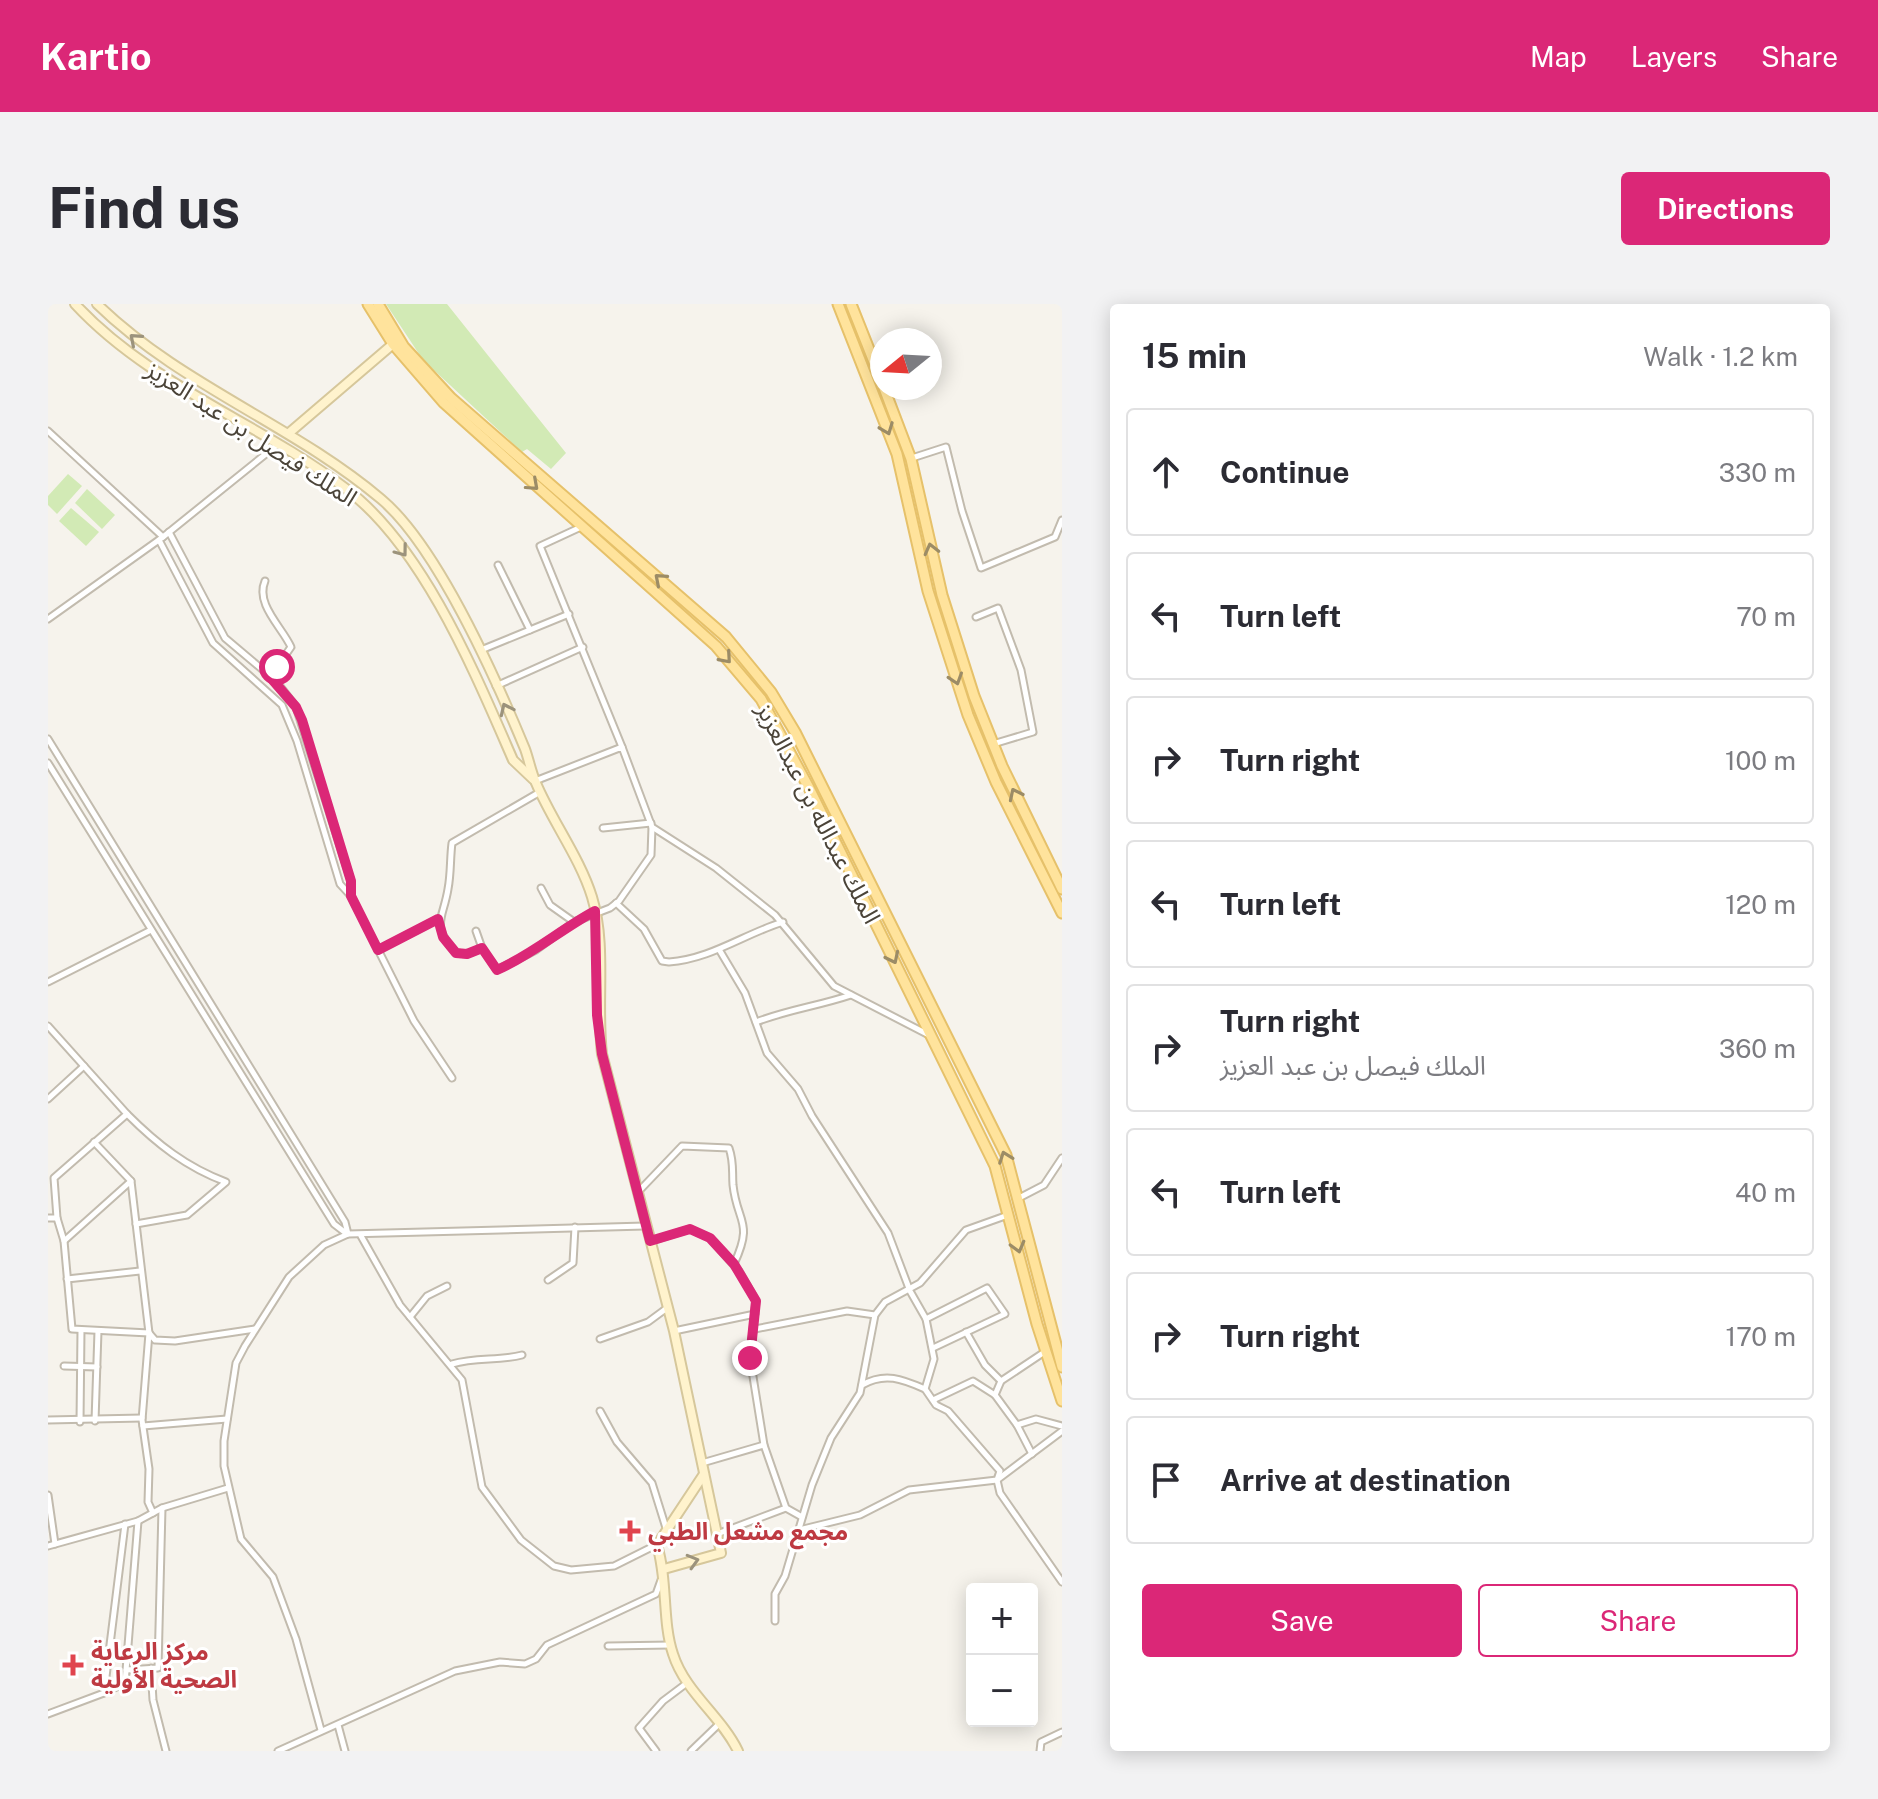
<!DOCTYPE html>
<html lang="en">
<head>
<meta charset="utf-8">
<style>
	:root { --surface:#fff; --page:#f2f2f3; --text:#2b2b33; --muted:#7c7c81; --line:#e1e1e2; --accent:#db2777 }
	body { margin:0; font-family:"Public Sans","Noto Sans Arabic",sans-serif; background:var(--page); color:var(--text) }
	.controls { position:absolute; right:24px; bottom:24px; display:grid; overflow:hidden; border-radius:8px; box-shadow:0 4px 20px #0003 }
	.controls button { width:72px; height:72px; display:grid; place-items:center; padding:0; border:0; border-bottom:2px solid var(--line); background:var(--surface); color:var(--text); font:40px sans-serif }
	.compass { position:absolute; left:822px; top:24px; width:72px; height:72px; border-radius:50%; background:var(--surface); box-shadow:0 4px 20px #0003; rotate:252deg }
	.stop { position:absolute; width:24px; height:24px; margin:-18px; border:6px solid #db2777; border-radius:50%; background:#fff }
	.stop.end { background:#db2777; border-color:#fff; box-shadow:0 2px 8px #0008 }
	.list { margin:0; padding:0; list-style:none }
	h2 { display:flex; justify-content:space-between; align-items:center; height:104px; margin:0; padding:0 32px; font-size:34px }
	h2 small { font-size:26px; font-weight:400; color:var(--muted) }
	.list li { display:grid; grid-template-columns:52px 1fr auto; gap:24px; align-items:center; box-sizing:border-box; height:128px; margin:0 16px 16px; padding:0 16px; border:2px solid var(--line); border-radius:8px }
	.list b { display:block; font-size:30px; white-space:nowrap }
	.list p { margin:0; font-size:26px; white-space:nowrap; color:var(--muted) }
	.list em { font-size:26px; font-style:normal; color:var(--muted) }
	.actions { display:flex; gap:16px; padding:24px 32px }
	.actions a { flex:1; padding:18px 0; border:2px solid var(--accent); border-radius:8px; text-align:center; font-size:28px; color:var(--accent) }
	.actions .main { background:var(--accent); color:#fff }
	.icon { flex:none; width:44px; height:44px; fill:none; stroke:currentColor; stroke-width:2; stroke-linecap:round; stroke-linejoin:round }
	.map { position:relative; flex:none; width:1014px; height:1447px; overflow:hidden; border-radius:8px }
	header { display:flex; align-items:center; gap:48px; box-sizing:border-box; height:112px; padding:0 40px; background:var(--accent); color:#fff }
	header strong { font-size:38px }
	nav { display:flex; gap:44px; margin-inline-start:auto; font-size:28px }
	.intro { display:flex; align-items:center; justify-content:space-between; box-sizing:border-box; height:192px; padding:0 48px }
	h1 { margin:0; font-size:56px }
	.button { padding:20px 36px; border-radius:8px; background:var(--accent); color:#fff; font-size:28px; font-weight:700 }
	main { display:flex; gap:48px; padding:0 48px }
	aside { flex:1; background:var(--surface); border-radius:8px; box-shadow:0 4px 20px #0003 }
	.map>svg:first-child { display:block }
</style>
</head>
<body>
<header>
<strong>Kartio</strong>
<nav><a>Map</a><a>Layers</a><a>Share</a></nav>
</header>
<div class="intro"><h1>Find us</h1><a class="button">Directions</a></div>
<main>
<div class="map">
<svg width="1014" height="1447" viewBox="0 0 1014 1447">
	<rect width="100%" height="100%" fill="#f6f3ec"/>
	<g fill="#d2eab5">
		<polygon points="338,0 399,0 518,149 503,165 479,145 474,148 375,56"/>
		<polygon points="20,170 34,182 9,210 0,201 0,192"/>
		<polygon points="39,185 67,211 54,225 27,199"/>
		<polygon points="23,204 51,228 38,242 11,217"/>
	</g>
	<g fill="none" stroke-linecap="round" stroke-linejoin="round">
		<defs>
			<g id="street">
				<polyline points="0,127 115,233"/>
				<polyline points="864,154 898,143 914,207 933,264 1007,233 1014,216"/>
				<polyline points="533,223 492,242 574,443"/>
				<polyline points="111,236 165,339 234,401 249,437 292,580 303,592 303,577 248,403 228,377 177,334 121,228"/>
				<polyline points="450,261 482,326"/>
				<path d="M217,277C207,300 234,323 243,343L222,373"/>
				<polyline points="928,313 950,304 973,366 985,428 945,440"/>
				<polyline points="0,315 115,233 229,141"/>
				<polyline points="433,346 521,310"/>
				<polyline points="448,382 535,343"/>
				<polyline points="0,435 297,918 300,930"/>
				<polyline points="0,459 286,920 299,930"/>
				<polyline points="487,477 574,443 604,523 668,564 727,611 786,682 879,730"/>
				<polyline points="555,524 603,519"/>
				<polyline points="493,584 502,601 526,618"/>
				<polyline points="303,592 366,717 404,774"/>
				<path d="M568,599L596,625L614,657L621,658C663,655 696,630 735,618"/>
				<polyline points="428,627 434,644 449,666 488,646 526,618 562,604 571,597 603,551 604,523"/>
				<path d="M434,644L419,650L408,649C382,621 395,616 400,585C403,570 402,554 404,539L492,488"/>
				<polyline points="330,646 390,615"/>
				<path d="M672,647L697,689L719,749L750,785L764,812L840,929L862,987L878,1015L886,1055L877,1085C854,1075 837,1068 814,1081"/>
				<polyline points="0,678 103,626"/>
				<path d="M708,718C739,706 770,702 803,691"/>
				<polyline points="0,722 79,810 6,874 9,914 0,914"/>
				<polyline points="0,795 36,762"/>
				<path d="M79,810C109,840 138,863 178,878L139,911L88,920"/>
				<path d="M591,887L634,842L681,844C686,858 684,867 685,881C689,919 706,917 686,960"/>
				<polyline points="969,895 996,881 1014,854"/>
				<polyline points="9,914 16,937 24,1025 101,1029 83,877 46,838"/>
				<polyline points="313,932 352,1001 414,1076 434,1183 473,1236 506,1262 523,1266 566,1262 608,1241"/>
				<polyline points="16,937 83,877"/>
				<polyline points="603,937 642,925 662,934 691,967 708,997 702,1054 716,1141 738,1204 754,1213"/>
				<polyline points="19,975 92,967"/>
				<polyline points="500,976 525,959 527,923"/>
				<polyline points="362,1013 379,992 399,982"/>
				<polyline points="878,1015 939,984 957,1010 885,1044"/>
				<polyline points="707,1025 799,1007 827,1011"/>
				<polyline points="626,1027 707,1010"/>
				<polyline points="918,1028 937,1061 953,1077 998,1047"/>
				<polyline points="101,1029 94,1116 101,1165 100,1198 105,1209"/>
				<polyline points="101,1029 107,1036 127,1037 207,1025"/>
				<polyline points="552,1035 600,1018 619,1004"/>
				<path d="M404,1060C428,1053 451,1057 474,1051"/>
				<polyline points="16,1062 49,1063"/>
				<polyline points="877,1085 888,1101 900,1107 952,1167 949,1176 952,1189 1014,1278"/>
				<polyline points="947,1091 953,1077"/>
				<polyline points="885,1096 925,1077 947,1091 969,1121 988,1115 1014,1122"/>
				<polyline points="552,1107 569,1138 604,1179 618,1224"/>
				<polyline points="0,1116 94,1114"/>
				<polyline points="47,1117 50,1027"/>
				<polyline points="32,1118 33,1026"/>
				<polyline points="969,1121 984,1150"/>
				<polyline points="95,1122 179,1115"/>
				<polyline points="654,1159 716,1141"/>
				<polyline points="0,1191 7,1240"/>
				<polyline points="751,1226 812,1211 861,1186 949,1176 1014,1127"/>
				<polyline points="669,1230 738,1204"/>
				<polyline points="0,1242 90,1217 114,1204 180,1184"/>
				<polyline points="727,1317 727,1290 737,1272 764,1181 783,1134 812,1089 827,1011 837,998 872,979 918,926 960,911"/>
				<polyline points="560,1342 623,1341"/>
				<polyline points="103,1364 105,1396 118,1447"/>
				<polyline points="78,1366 110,1364 114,1204"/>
				<polyline points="56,1389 77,1379 90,1217"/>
				<polyline points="0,1410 56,1389 77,1220"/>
				<polyline points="290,1421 297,1447"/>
				<polyline points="273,1426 248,1335 225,1273 193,1235 176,1162 176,1137 188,1059 197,1042 241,973 276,941 300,930 597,922"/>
				<polyline points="230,1447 407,1367 452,1358 477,1360 488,1355 499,1341 608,1290 613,1276"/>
				<polyline points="608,1447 591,1424 615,1397 639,1379"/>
				<polyline points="643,1447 671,1420"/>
				<polyline points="992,1447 993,1438 1014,1428"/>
			</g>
			<g id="secondary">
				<path d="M27,0C102,81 210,118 297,184C375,242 427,369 465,456L485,475"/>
				<path d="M49,0C132,81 244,120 333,195C389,242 448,375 477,445C481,456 483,468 488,479C504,517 532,554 544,593C559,642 548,699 554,750L626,1027L673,1249L616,1265"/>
				<polyline points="241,129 345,40"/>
				<path d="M656,1170L609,1241C620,1277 614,1318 625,1350C637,1388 673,1412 690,1447"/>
			</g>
			<g id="primary">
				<polyline points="320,0 345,40 396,99 668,342 713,395 761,484 947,862 989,1020 1014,1097"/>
				<polyline points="330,0 356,43 403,94 678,333 723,388 747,428 958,851 1014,1063"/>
				<polyline points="790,0 849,150 880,287 920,411 948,478 1014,609"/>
				<polyline points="803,0 834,78"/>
				<polyline points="836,84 863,155 894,291 926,392 954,462 1014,585"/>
			</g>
		</defs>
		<use href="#street" stroke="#c2bbae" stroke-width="9"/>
		<use href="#secondary" stroke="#d6c79b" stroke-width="12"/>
		<use href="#primary" stroke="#e6c16a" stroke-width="13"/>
		<use href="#street" stroke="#fff" stroke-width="5"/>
		<use href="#secondary" stroke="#fff3cd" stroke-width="8"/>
		<use href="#primary" stroke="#ffe39c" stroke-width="9"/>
	</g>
	<defs><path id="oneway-chevron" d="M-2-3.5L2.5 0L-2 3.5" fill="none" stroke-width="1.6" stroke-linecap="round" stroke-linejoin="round" transform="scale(2)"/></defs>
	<g stroke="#9c937c">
		<use href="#oneway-chevron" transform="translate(87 35) rotate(-139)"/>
		<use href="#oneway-chevron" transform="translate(354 247) rotate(53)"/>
		<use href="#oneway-chevron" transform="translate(458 405) rotate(-115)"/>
		<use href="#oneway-chevron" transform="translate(645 1257) rotate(-16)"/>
	</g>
	<g stroke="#9c8c66">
		<use href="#oneway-chevron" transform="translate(839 125) rotate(69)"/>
		<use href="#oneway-chevron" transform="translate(485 181) rotate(42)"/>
		<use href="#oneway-chevron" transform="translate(883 245) rotate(-104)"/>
		<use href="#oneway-chevron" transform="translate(612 275) rotate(-139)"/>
		<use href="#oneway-chevron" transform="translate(678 354) rotate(49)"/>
		<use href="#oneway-chevron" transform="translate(908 375) rotate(72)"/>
		<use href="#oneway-chevron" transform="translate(967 490) rotate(-116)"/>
		<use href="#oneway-chevron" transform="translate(845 654) rotate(64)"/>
		<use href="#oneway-chevron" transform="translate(957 853) rotate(-110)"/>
		<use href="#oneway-chevron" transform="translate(970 943) rotate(75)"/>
	</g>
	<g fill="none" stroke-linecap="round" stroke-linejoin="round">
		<path stroke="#db2777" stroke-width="10" d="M229,363L222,373L248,403L254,416L303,577V592L330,646L390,615L395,633L408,649L419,650L434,644L449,666C484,651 513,625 547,607L549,711L554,750L602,937L642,925L662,934L686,960L708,997L702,1054"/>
	</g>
	<g fill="#e0444e" stroke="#fff" stroke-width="3">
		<path d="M578 1215h8v8h8v8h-8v8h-8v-8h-8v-8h8z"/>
		<path d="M21 1349h8v8h8v8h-8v8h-8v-8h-8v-8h8z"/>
	</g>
	<g text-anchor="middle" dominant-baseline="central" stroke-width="6" stroke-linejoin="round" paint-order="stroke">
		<g font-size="24" fill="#4b4439" stroke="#fff">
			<text transform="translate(204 129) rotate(33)">الملك فيصل بن عبد العزيز</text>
			<text transform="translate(771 509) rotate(63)">الملك عبدالله بن عبدالعزيز</text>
		</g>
		<g font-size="24" font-weight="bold" fill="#be3a42" stroke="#fff" text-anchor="start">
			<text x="600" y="1227">مجمع مشعل الطبي</text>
			<text x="43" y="1347">مركز الرعاية<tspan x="43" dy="28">الصحية الأولية</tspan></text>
		</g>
	</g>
</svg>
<div class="controls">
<button>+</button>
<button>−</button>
</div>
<svg class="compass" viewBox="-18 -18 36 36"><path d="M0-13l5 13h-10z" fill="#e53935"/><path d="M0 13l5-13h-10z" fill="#7c7c81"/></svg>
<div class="stop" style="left:229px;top:363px"></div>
<div class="stop end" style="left:702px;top:1054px"></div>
</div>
<aside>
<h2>15 min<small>Walk · 1.2 km</small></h2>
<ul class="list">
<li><svg class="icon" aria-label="ahead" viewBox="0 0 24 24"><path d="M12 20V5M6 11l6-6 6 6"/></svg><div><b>Continue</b></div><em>330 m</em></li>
<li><svg class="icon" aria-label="left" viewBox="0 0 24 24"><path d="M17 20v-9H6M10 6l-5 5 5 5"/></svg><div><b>Turn left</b></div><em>70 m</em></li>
<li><svg class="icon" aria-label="right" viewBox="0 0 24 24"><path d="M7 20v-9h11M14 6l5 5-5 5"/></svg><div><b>Turn right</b></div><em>100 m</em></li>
<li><svg class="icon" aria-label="left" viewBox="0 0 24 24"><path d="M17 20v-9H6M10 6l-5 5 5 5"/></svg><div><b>Turn left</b></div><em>120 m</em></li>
<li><svg class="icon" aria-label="right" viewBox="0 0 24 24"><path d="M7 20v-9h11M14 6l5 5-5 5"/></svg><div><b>Turn right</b><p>الملك فيصل بن عبد العزيز</p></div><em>360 m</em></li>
<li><svg class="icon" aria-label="left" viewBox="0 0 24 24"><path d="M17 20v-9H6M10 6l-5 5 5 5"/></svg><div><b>Turn left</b></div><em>40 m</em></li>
<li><svg class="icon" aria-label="right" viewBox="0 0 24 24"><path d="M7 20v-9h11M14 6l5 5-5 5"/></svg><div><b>Turn right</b></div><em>170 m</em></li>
<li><svg class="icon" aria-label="arrive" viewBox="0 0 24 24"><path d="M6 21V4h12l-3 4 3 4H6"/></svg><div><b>Arrive at destination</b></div></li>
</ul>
<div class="actions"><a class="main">Save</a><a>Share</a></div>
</aside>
</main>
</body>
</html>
